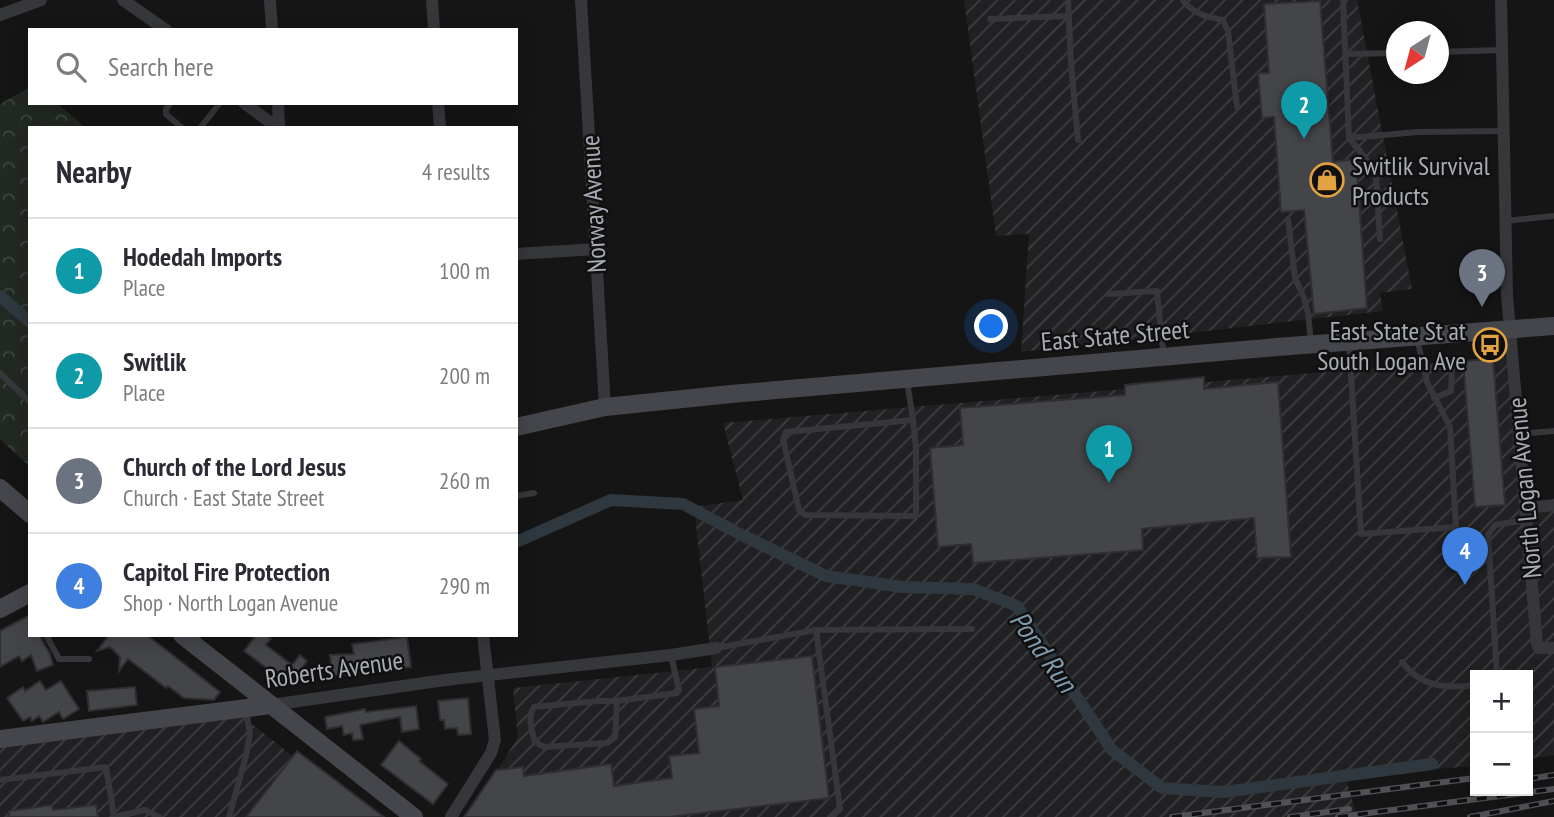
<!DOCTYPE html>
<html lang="en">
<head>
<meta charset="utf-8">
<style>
	:root { --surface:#fff; --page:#f2f2f3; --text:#2b2b33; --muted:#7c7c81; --line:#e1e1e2; --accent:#7d6139 }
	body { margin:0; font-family:"PT Sans Narrow",sans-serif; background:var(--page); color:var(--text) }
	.controls { position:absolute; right:21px; bottom:21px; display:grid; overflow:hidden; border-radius:0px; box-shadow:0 4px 18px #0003 }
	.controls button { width:63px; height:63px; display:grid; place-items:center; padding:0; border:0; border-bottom:2px solid var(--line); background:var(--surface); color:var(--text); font:35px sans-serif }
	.compass { position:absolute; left:1386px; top:21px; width:63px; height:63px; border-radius:50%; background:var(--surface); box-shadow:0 4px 18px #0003; rotate:216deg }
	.you { position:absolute; left:992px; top:327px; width:24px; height:24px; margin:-18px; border:5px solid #fff; border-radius:50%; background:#1a73e8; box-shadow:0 0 0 10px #1a73e833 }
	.badge { display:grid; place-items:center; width:46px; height:46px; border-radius:50%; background:var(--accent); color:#fff; font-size:23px; font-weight:700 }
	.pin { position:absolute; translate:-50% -58px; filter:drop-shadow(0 2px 4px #0008) }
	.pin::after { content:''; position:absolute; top:37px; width:24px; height:21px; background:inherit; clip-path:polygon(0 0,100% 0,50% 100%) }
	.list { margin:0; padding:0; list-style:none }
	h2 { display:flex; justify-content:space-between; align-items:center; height:91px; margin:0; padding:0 28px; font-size:30px }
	h2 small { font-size:23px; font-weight:400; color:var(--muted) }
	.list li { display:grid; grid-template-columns:46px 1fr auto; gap:21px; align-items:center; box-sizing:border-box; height:105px; padding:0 28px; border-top:2px solid var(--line) }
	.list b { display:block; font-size:26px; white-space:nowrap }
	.list p { margin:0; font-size:23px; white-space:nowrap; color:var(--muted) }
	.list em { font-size:23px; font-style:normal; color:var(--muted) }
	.icon { flex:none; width:38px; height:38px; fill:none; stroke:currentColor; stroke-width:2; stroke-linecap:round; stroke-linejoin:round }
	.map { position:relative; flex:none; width:1554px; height:817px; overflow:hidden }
	.search { position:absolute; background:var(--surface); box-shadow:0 4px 18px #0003; left:28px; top:28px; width:490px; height:77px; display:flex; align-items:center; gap:18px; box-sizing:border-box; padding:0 24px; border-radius:0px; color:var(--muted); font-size:26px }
	.panel { position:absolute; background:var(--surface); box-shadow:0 4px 18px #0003; left:28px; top:126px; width:490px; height:511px; border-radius:0px }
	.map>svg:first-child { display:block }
</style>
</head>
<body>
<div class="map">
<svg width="1554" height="817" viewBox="0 0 1554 817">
	<defs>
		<pattern id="industrial-furrows" width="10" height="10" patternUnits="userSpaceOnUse" patternTransform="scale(1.75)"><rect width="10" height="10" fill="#212123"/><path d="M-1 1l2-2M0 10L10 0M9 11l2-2" fill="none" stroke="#3e3f41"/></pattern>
		<pattern id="park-crowns" width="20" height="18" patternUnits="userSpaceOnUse" patternTransform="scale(1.75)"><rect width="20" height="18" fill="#212922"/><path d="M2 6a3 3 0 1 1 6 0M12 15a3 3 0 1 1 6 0" fill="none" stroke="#3e4540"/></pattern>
	</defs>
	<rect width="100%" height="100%" fill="#151516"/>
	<g fill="url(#industrial-furrows)">
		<polygon points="964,0 1357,0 1412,289 1380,293 1383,311 1021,352 1029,234 996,236"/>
		<polygon points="1514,356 1528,512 1554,510 1554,755 1528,759 1528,675 1475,675 1475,766 1345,776 1357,817 468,817 518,737 513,688 712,667 694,507 743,500 723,423"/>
		<polygon points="238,713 370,817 0,817 0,740"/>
	</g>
	<polygon fill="url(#park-crowns)" points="30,87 30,103 57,103 86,128 30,128 30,467 0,439 0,104"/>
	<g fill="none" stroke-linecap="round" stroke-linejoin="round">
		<g stroke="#2f383e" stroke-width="12">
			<polyline points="0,296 30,322"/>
			<polyline points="516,542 611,500 683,504 740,534 826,576 902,587 973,589 1017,606 1112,750 1162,788 1223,792 1432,764"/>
		</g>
	</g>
	<g fill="#444549" stroke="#2f2f32" stroke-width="2">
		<polygon points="1320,1 1333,162 1356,159 1367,308 1314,314 1304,210 1281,212 1274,117 1262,118 1258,73 1269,73 1264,4"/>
		<polygon points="1493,359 1505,505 1475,507 1463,361"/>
		<polygon points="1204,377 1204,389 1278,382 1291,557 1257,558 1254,518 1142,529 1143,550 973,563 971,544 938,547 930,448 963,445 960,408 1125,395 1125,385"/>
		<polygon points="30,615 30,635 39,635 50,654 53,665 37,671 31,655 22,661 19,656 0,667 0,631"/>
		<polygon points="109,635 147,635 220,692 214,700 184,698 168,686 166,688 128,659 119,671 120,657 110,647 97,651"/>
		<polygon points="256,635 266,635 271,639 266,645 292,665 300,655 307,661 289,685 244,651"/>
		<polygon points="407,637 411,667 332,676 330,655 354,654 352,644"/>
		<polygon points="812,656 829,798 669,817 464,817 496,770 523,767 524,776 611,764 614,786 672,778 669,756 699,753 694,709 719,706 715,667"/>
		<polygon points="40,681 46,690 61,681 79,709 63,719 59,712 43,722 39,716 32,721 30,717 23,721 7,698 23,687 25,691"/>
		<polygon points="135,687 137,705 89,711 87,691"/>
		<polygon points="468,698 471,734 458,735 457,728 445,729 444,720 440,720 438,701"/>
		<polygon points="416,706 419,729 402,732 400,717 360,725 363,739 353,740 352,733 344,735 342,726 327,729 325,717 365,709 366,712"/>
		<polygon points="399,741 421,759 419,761 448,784 433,804 381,765"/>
		<polygon points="297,751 384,817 246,817"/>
		<polygon points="52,805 53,810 96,805 98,817 9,817 9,811"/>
	</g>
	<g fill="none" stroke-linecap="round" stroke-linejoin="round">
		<g stroke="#36373b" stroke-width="6">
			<polyline points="1068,0 1071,63 1078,140"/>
			<path d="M1183,0C1192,14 1208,17 1223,20L1228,31L1237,107"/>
			<polyline points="1343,0 1349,138 1418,132 1504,131"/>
			<polyline points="990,19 1069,16"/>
			<polyline points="1438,52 1502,50"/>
			<polyline points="1346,54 1396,53"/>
			<polyline points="171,103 166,109 166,114 182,128"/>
			<polyline points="200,128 220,103"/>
			<polyline points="1349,138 1366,159 1376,178 1380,239"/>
			<polyline points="1288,219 1295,278 1304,298 1308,313 1311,342"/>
			<polyline points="1505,221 1554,216"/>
			<polyline points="1109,294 1157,291 1162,343 1165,355"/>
			<polyline points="1349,343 1361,534 1456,527 1450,427 1427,382 1417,338"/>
			<polyline points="1424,368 1452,366 1451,391 1434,398"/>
			<polyline points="0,373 30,402"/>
			<polyline points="907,381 913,420 916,448 916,516 805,515 799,510 783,439 786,432 913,420"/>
			<polyline points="1519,434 1554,431"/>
			<polyline points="516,496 534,493"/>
			<polyline points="816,630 840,809 832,817"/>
			<polyline points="46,635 59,659 89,659"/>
			<polyline points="716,648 816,630 972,629"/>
			<path d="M1402,662C1421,687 1446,689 1475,685"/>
			<polyline points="1497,675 1488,535 1495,525 1527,520"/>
			<path d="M617,701L615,737L607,743L544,747L535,742C532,732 527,717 534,707L599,701H617L677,693L679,690L671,655"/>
			<polyline points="0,780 106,767 114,817"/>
			<polyline points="114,817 145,810 159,817"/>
			<polyline points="229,817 246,756 250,734 246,710"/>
		</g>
		<g stroke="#36373b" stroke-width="12">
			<polyline points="123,0 166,30"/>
			<polyline points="270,0 272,30"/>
			<polyline points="432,0 434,30"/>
			<polyline points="581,0 605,407"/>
			<polyline points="1501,0 1507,295 1537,644 1539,648 1554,648"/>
			<polyline points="0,15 41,0"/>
			<polyline points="244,103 278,128"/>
			<polyline points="278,103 279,128"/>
			<polyline points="438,103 440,128"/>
			<polyline points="516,254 596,249"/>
			<polyline points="1526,508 1554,505"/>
			<polyline points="271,705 445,680 671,655 716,648"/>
			<polyline points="451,817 491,753 495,740 483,635"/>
		</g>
		<g stroke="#44464b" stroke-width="18">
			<polyline points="516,427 605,407 731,394 1277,347 1554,326"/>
			<polyline points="0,488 30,514"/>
			<polyline points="0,609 30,593"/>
			<polyline points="182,635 414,817"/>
			<polyline points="0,739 271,705"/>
		</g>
		<defs>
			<g id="rail">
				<polyline points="1528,779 1554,775"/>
				<polyline points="1172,817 1475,778"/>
				<polyline points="1290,817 1349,809"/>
				<polyline points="1338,817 1554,789"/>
				<polyline points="1470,817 1554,801"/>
			</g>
		</defs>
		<use href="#rail" stroke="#4f5156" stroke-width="6"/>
		<use href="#rail" stroke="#101011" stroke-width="3.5" stroke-dasharray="10" stroke-linecap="butt"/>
	</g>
	<defs>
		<symbol id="shop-ring" viewBox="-11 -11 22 22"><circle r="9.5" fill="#101011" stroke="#e2a241" stroke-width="1.5"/><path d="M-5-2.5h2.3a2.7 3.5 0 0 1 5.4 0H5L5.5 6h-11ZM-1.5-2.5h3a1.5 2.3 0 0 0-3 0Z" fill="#e2a241"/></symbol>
		<symbol id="bus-ring" viewBox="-11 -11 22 22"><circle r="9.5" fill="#101011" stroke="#e2a241" stroke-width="1.5"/><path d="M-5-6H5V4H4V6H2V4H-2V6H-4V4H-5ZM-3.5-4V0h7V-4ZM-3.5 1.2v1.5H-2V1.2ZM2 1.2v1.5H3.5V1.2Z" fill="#e2a241"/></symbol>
	</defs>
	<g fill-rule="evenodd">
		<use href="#shop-ring" x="1308" y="161" width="38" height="38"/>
		<use href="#bus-ring" x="1471" y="326" width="38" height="38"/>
	</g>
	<g text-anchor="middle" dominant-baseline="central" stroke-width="5" stroke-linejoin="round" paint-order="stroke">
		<g font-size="26" fill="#a8adb5" stroke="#101011" text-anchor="start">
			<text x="1352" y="165">Switlik Survival<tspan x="1352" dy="30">Products</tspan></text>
			<text x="1466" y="330" text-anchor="end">East State St at<tspan x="1466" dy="30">South Logan Ave</tspan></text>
		</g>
		<g font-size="26" fill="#a8adb5" stroke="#101011">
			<text transform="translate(593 204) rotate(-93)">Norway Avenue</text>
			<text transform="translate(1115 335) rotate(-5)">East State Street</text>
			<text transform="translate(1524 488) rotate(-95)">North Logan Avenue</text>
			<text transform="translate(334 669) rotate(-8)">Roberts Avenue</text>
		</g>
		<g font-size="28" font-style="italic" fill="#819bae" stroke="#101011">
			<text transform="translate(1044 651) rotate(54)">Pond Run</text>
		</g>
	</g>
</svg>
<div class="controls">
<button>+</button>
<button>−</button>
</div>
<svg class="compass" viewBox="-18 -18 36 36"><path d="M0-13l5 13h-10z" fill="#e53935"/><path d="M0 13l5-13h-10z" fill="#7c7c81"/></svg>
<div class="you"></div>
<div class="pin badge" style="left:1109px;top:483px;background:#0f9aa8">1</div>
<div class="pin badge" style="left:1304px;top:139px;background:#0f9aa8">2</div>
<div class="pin badge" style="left:1482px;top:307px;background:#6b7280">3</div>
<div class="pin badge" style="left:1465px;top:585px;background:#3f7fe0">4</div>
<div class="search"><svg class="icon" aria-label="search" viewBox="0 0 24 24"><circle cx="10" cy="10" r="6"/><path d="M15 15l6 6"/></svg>Search here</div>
<section class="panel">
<h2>Nearby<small>4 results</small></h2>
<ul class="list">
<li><span class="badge" style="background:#0f9aa8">1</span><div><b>Hodedah Imports</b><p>Place</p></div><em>100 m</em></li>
<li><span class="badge" style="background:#0f9aa8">2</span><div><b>Switlik</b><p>Place</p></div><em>200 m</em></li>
<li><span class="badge" style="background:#6b7280">3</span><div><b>Church of the Lord Jesus</b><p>Church · East State Street</p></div><em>260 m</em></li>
<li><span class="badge" style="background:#3f7fe0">4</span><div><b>Capitol Fire Protection</b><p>Shop · North Logan Avenue</p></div><em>290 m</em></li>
</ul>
</section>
</div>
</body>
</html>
